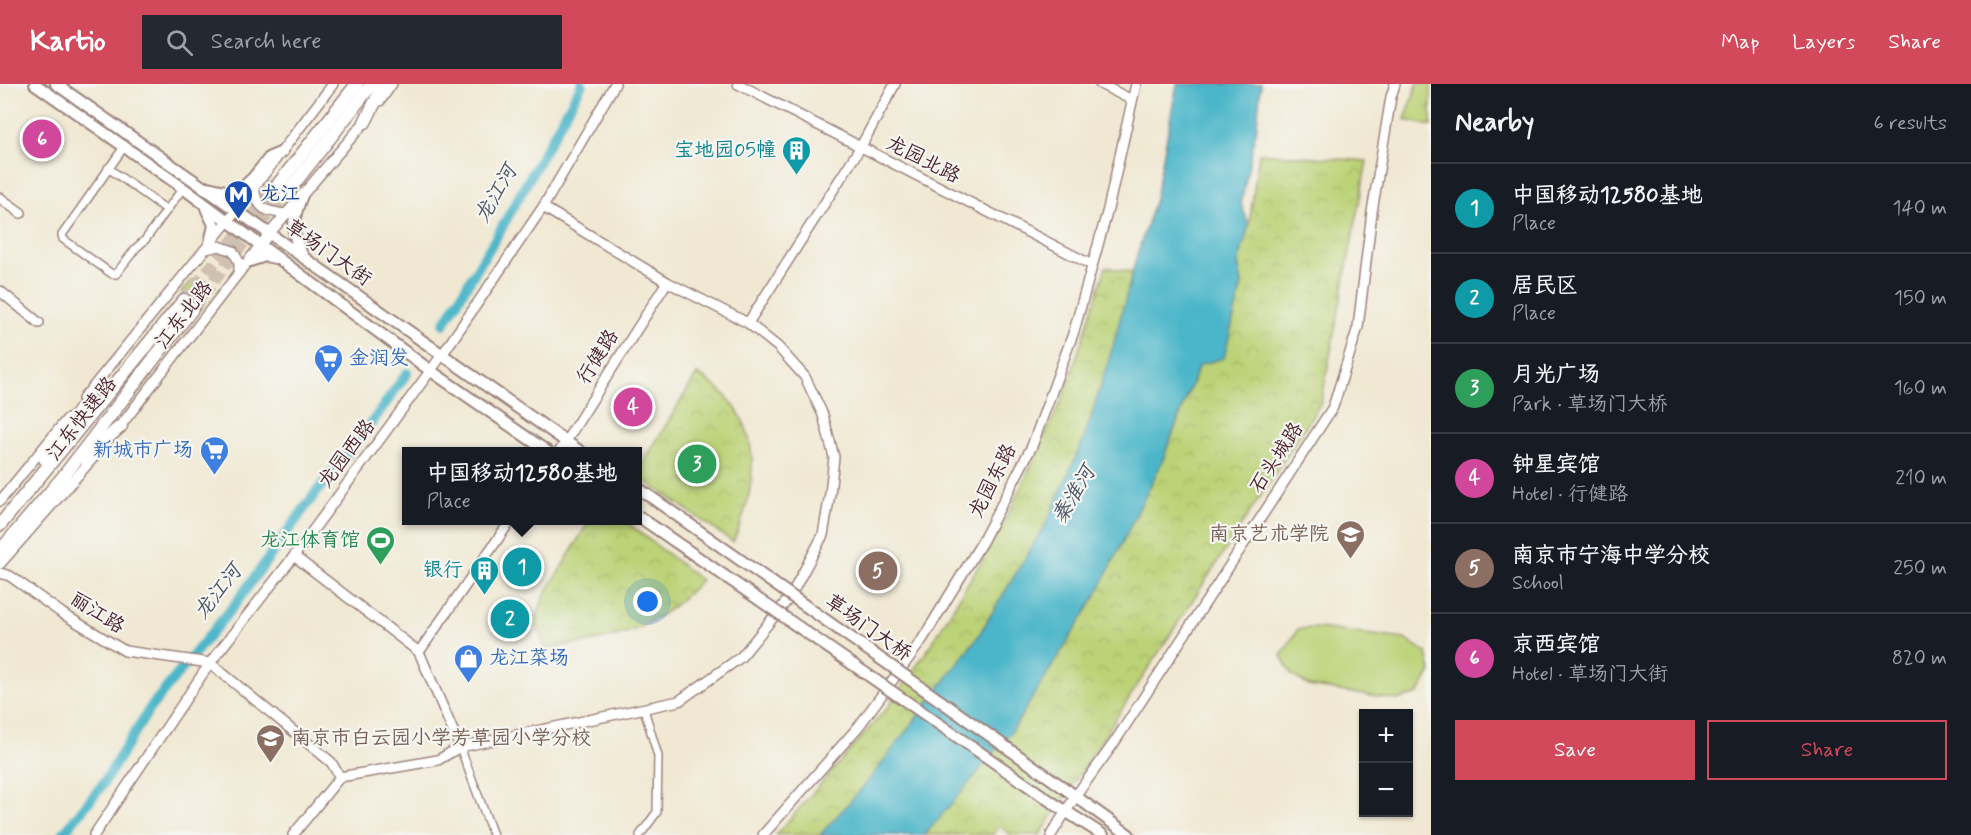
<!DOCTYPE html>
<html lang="en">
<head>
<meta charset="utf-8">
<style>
	:root { --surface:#171b24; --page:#242831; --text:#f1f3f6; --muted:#9ea1a6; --line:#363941; --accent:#d1495b }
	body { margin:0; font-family:Mynerve,"LXGW WenKai TC",sans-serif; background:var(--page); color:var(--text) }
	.controls { position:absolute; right:18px; bottom:18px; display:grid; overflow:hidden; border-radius:0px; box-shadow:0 2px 4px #0004 }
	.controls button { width:54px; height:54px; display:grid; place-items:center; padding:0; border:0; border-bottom:2px solid var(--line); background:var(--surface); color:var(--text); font:30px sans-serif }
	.you { position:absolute; left:648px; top:518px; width:21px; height:21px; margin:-15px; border:4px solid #fff; border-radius:50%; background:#1a73e8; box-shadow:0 0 0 9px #1a73e833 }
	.badge { display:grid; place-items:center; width:39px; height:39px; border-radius:50%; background:var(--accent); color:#fff; font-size:20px; font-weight:700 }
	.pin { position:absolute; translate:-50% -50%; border:3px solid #fff; box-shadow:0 2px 6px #0006 }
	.popup { position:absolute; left:402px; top:363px; width:240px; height:78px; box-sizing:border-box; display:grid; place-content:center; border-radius:0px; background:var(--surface); filter:drop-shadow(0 2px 4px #0005); font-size:20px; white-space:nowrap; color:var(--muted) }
	.popup b { font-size:22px; color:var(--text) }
	.popup::after { content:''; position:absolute; left:50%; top:100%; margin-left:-12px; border:12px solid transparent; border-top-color:var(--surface) }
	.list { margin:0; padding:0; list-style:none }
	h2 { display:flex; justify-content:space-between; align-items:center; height:78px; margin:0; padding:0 24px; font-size:26px }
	h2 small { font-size:20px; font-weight:400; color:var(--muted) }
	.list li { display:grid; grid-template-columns:39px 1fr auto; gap:18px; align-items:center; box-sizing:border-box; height:90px; padding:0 24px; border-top:2px solid var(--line) }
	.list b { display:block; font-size:22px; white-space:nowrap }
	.list p { margin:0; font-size:20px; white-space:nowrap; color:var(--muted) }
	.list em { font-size:20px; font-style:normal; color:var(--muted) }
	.actions { display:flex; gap:12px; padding:18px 24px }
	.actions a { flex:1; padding:14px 0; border:2px solid var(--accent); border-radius:0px; text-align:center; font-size:21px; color:var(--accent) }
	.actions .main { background:var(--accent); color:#fff }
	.icon { flex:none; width:33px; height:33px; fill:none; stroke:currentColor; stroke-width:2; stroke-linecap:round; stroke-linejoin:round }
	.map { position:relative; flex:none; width:1431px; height:751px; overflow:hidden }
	header { display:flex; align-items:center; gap:36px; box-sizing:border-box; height:84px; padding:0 30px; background:var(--accent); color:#fff }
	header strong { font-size:28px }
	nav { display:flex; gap:33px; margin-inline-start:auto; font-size:21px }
	.search { width:420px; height:54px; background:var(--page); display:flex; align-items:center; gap:15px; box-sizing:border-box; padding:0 21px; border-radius:0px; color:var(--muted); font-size:22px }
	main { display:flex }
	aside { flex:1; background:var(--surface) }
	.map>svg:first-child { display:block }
</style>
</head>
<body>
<header>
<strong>Kartio</strong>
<div class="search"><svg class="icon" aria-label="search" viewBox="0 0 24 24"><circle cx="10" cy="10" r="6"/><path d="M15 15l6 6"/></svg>Search here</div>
<nav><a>Map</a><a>Layers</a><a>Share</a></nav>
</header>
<main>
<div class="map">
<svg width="1431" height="751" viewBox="0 0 1431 751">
	<defs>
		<pattern id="grass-tufts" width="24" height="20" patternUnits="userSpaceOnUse" patternTransform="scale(1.5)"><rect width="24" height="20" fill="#bbd276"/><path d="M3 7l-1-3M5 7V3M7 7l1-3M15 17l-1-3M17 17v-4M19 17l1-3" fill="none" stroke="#a2b466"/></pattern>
		<pattern id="park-crowns" width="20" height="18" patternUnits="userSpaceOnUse" patternTransform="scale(1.5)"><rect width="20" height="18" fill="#bbd276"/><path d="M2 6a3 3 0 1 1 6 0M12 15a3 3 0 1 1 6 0" fill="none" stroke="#a2b466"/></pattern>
	</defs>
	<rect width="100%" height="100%" fill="#f6f6f2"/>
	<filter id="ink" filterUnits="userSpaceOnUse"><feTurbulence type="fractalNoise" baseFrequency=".0167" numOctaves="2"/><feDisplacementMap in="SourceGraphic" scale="12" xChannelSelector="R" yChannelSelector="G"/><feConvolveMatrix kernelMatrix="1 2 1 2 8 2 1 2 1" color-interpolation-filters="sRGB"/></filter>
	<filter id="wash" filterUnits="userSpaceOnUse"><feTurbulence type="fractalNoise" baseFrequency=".008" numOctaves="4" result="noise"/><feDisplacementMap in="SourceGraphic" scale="24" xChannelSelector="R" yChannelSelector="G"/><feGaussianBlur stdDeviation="1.35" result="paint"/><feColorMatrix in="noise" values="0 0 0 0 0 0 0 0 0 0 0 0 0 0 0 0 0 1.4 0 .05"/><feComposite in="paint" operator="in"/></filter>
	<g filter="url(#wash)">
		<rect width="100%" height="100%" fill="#f0e8d2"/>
		<g fill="url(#grass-tufts)" stroke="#827850" stroke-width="1.5">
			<polygon points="1417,0 1431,0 1431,42 1405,36"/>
			<polygon points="269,98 290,115 281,126 270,126 261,116 262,108"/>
			<polygon points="196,196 203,197 207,201 207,211 201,225 181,208 192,197"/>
		</g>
		<g fill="url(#park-crowns)" stroke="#827850" stroke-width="1.5" fill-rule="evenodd">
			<path d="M1259,69L1367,77L1321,319L1040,751H1011L1000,742L992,751H776L888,623L931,561L1003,441L1065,309L1106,183L1133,188L1199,280L1242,200L1238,179L1249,141ZM1193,297L1161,380L1106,489Z"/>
			<path d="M697,290C765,328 761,396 733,458L638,392V387Z"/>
			<path d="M589,437H625L701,496C680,519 653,541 622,550C598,558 570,560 545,565L536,536L543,514Z"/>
		</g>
		<polygon fill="#bbd276" stroke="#827850" stroke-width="1.5" points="1317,544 1405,555 1427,569 1431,588 1418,610 1397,616 1309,602 1292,591 1281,572 1298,545"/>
		<polygon fill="#4cb6c9" stroke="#4b6a7a" stroke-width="1.5" points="1177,0 1261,0 1257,41 1241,120 1249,141 1238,179 1242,200 1224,274 1199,281 1161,380 1097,510 1010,650 925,751 820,751 866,700 977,554 1047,438 1085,352 1113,262 1137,171 1155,115"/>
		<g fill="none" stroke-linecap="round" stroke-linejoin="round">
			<g stroke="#4cb6c9" stroke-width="10">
				<polyline points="444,240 501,145 582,0"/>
				<polyline points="62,751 103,700 150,624 236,519 314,411 368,344 407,289"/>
			</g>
		</g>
	</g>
	<g filter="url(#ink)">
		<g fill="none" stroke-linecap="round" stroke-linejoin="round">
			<g stroke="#cfc0b1" stroke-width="12" stroke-dasharray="12 6" stroke-linecap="butt">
				<polyline points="184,216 277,102"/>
				<polyline points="192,225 239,164 286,110"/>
			</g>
			<defs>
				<g id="street">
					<polyline points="124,63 62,151 63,155 112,190 116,190 136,164 145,156 183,104"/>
					<polyline points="108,84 167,126"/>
					<polyline points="460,663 493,751"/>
					<polyline points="640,751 657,728 658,672 644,625"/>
				</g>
				<g id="secondary">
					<polyline points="738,0 1092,181"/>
					<polyline points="1100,0 1132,16"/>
					<polyline points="380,17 392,0"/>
					<path d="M254,103C257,126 266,128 287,130"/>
					<polyline points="0,114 21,129"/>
					<polyline points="206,165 219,162 233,167 239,178 239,189"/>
					<polyline points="0,207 39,239"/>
					<polyline points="748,239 860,64 895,0"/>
					<polyline points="83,315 237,126 333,0"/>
					<polyline points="118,345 269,150 369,33"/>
					<polyline points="559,368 667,198"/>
					<polyline points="0,417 67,335"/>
					<polyline points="294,472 419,568 460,663"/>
					<polyline points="0,480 101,365"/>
					<polyline points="0,489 10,492 63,530 125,567 210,579 331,678 340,693"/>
					<polyline points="419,568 511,436"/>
					<polyline points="94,751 210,579 294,472 442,271 543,123 615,0"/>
					<polyline points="293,751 340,693 438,676 460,663 679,617 741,573 790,513 823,451 830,410 834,373 823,331 805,293 778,263 748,239 667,198 543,123"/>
					<polyline points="763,751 859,642 922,556 982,458 1032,362 1074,247 1108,125 1136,0"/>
					<polyline points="1051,751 1075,713 1114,659 1333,323 1358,243 1372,128 1391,13 1395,0"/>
				</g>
				<g id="primary">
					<polyline points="35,0 183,104 431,287 548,368"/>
					<polyline points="56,0 581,368"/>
					<polyline points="208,103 229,108 241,105 253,94 270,73 282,68"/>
					<path d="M302,111C293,135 289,148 303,172"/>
					<polyline points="206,124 214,141 210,159"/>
					<polyline points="250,177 265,172 275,174"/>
					<polyline points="638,404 648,411"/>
					<polyline points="1067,706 1129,751"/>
					<polyline points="1056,721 1103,751"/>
				</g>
				<g id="highway">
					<polyline points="365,38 384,0"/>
					<polyline points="277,102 357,0"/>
					<polyline points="286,110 372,0"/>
					<polyline points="84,374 121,342"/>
					<polyline points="45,375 84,320 87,311"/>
					<polyline points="0,441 184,216"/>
					<polyline points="0,467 63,393 192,225"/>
				</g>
			</defs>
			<use href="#street" stroke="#9d847e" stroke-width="10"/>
			<use href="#secondary" stroke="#9d847e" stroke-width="12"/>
			<use href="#primary" stroke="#9d847e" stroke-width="14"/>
			<use href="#highway" stroke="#9d847e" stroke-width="15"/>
			<use href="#street" stroke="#fff" stroke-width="7"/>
			<use href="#secondary" stroke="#fff" stroke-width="9"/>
			<use href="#primary" stroke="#fff" stroke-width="10"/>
			<use href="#highway" stroke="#fff" stroke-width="12"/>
			<defs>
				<g id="primary-bridge">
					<polyline points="648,411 1067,706"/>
					<polyline points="638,432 1056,721"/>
				</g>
			</defs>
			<use href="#primary-bridge" stroke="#9d847e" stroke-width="14" stroke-linecap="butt"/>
			<use href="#primary-bridge" stroke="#fff" stroke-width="10"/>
		</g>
	</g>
	<defs>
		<symbol id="building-pin" viewBox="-11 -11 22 30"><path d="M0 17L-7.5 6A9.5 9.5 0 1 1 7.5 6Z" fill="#0f9aa8" stroke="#f6f6f2"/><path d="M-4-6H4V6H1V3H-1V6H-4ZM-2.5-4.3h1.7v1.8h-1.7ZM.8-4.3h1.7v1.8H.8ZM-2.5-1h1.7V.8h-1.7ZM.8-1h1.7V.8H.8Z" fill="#fff"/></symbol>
		<symbol id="metro-pin" viewBox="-11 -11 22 30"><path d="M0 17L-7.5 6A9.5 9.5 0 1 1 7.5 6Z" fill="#1a4fb4" stroke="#f6f6f2"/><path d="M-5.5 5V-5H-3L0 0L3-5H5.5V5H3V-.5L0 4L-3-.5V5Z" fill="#fff"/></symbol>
		<symbol id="supermarket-pin" viewBox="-11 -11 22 30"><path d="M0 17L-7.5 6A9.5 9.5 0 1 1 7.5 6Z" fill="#3f7fe0" stroke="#f6f6f2"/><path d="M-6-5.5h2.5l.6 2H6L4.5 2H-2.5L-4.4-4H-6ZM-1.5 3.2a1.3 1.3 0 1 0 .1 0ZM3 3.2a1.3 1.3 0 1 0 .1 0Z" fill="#fff"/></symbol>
		<symbol id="university-pin" viewBox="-11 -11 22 30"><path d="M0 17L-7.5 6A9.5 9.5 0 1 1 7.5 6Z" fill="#8d6e63" stroke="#f6f6f2"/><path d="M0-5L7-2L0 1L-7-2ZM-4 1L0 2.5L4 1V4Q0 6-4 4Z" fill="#fff"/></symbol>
		<symbol id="stadium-pin" viewBox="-11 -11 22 30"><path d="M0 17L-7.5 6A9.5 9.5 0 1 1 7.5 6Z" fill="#2e9e5b" stroke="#f6f6f2"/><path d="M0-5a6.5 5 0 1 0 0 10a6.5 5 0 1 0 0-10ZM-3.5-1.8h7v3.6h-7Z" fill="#fff"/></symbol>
		<symbol id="shop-pin" viewBox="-11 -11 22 30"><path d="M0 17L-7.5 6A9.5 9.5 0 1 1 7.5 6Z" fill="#3f7fe0" stroke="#f6f6f2"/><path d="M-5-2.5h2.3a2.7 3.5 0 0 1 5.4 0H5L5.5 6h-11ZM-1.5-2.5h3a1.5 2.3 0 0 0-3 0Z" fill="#fff"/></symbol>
		<symbol id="school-pin" viewBox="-11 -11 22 30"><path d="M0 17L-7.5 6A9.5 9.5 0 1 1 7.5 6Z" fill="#8d6e63" stroke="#f6f6f2"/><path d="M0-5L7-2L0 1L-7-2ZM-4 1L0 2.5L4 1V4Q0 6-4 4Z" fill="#fff"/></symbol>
	</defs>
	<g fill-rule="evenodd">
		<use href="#building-pin" x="780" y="50" width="33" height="45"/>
		<use href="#metro-pin" x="222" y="94" width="33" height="45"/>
		<use href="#supermarket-pin" x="312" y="258" width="33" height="45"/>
		<use href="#supermarket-pin" x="198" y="350" width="33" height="45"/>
		<use href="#university-pin" x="1334" y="434" width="33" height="45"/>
		<use href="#stadium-pin" x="364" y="440" width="33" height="45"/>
		<use href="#building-pin" x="468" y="470" width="33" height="45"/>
		<use href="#shop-pin" x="452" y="558" width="33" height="45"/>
		<use href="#school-pin" x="254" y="638" width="33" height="45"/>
	</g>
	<g text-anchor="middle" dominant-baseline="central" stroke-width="4.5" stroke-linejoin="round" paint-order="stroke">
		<g font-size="20" fill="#0d838f" stroke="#f6f6f2" text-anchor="end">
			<text x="776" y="66">宝地园05幢</text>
			<text x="463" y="486">银行</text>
		</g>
		<g font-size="20" fill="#4a1f2b" stroke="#f6f6f2">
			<text transform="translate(923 76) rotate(27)">龙园北路</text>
			<text transform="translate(328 169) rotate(35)">草场门大街</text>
			<text transform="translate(184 231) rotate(-52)">江东北路</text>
			<text transform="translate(598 273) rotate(-58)">行健路</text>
			<text transform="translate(82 335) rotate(-52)">江东快速路</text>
			<text transform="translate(347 370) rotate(-53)">龙园西路</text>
			<text transform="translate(1277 374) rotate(-57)">石头城路</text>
			<text transform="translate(993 397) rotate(-63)">龙园东路</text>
			<text transform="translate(97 529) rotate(32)">丽江路</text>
			<text transform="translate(868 544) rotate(35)">草场门大桥</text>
		</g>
		<g font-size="20" fill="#164399" stroke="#f6f6f2" text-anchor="start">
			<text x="260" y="110">龙江</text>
		</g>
		<g font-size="20" fill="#366cbe" stroke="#f6f6f2" text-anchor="start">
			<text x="349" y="274">金润发</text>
			<text x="193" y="366" text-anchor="end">新城市广场</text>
			<text x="489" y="574">龙江菜场</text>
		</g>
		<g font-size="20" fill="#785e54" stroke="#f6f6f2" text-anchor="end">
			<text x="1329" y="450">南京艺术学院</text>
			<text x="291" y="654" text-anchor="start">南京市白云园小学芳草园小学分校</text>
		</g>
		<g font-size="20" fill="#27864d" stroke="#f6f6f2" text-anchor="end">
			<text x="360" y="456">龙江体育馆</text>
		</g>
		<g font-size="21" font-style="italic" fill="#4b5462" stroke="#f6f6f2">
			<text transform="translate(496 110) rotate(-60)">龙江河</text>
			<text transform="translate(1074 411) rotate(-59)">秦淮河</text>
			<text transform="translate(218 508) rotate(-52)">龙江河</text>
		</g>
	</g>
</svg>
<div class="controls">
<button>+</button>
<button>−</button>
</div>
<div class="you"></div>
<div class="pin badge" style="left:522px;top:483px;background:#0f9aa8">1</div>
<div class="popup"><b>中国移动12580基地</b>Place</div>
<div class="pin badge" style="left:510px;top:535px;background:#0f9aa8">2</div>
<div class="pin badge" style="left:697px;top:380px;background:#2e9e5b">3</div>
<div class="pin badge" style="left:633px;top:323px;background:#d1479c">4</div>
<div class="pin badge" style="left:878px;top:487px;background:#8d6e63">5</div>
<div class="pin badge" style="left:42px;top:55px;background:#d1479c">6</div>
</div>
<aside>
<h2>Nearby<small>6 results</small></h2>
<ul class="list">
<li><span class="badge" style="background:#0f9aa8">1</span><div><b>中国移动12580基地</b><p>Place</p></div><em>140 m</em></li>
<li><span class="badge" style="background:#0f9aa8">2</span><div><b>居民区</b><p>Place</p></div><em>150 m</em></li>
<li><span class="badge" style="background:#2e9e5b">3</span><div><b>月光广场</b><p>Park · 草场门大桥</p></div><em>160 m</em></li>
<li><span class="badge" style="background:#d1479c">4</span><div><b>钟星宾馆</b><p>Hotel · 行健路</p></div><em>210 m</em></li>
<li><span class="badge" style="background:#8d6e63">5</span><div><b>南京市宁海中学分校</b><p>School</p></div><em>250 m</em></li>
<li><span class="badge" style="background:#d1479c">6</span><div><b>京西宾馆</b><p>Hotel · 草场门大街</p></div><em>820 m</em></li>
</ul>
<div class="actions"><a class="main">Save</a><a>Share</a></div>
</aside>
</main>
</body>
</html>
